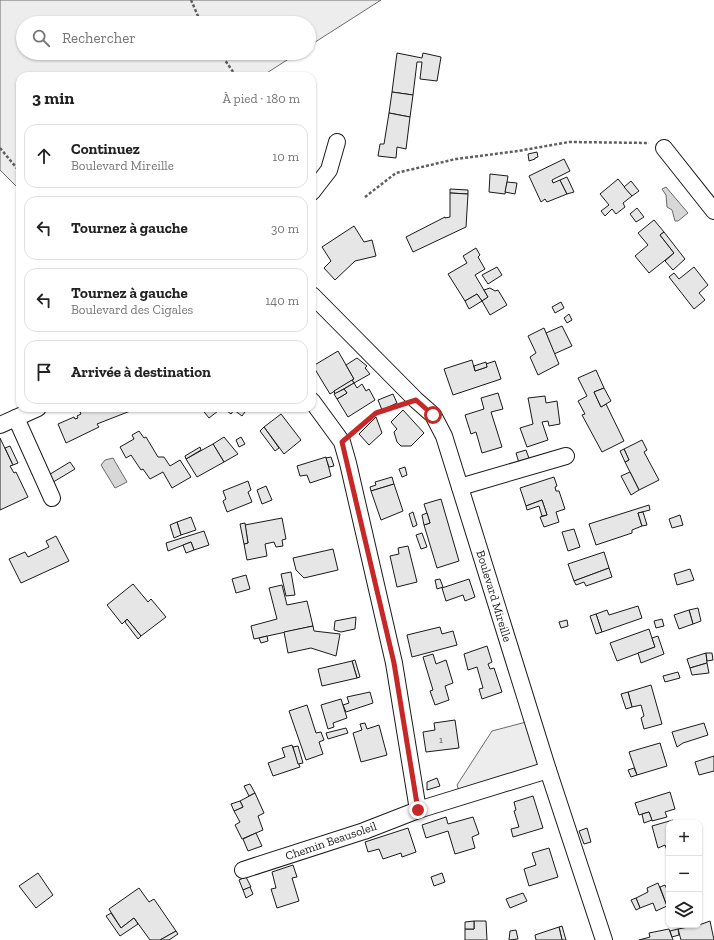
<!DOCTYPE html>
<html lang="fr">
<head>
<meta charset="utf-8">
<style>
	:root { --surface:#fff; --page:#f2f2f2; --text:#222; --muted:#767676; --line:#e0e0e0 }
	body { margin:0; font-family:"Zilla Slab",serif; background:var(--page); color:var(--text) }
	.controls { position:absolute; right:12px; bottom:12px; display:grid; overflow:hidden; border-radius:8px; box-shadow:0 1px 3px #0004 }
	.controls button { width:36px; height:36px; display:grid; place-items:center; padding:0; border:0; border-bottom:1px solid var(--line); background:var(--surface); color:var(--text); font:20px sans-serif }
	.stop { position:absolute; width:12px; height:12px; margin:-9px; border:3px solid #c62828; border-radius:50%; background:#fff }
	.stop.end { background:#c62828; border-color:#fff; box-shadow:0 1px 4px #0008 }
	.list { margin:0; padding:0; list-style:none }
	h2 { display:flex; justify-content:space-between; align-items:center; height:52px; margin:0; padding:0 16px; font-size:17px }
	h2 small { font-size:13px; font-weight:400; color:var(--muted) }
	.list li { display:grid; grid-template-columns:26px 1fr auto; gap:12px; align-items:center; box-sizing:border-box; height:64px; margin:0 8px 8px; padding:0 8px; border:1px solid var(--line); border-radius:12px }
	.list b { display:block; font-size:15px; white-space:nowrap }
	.list p { margin:0; font-size:13px; white-space:nowrap; color:var(--muted) }
	.list em { font-size:13px; font-style:normal; color:var(--muted) }
	.icon { flex:none; width:22px; height:22px; fill:none; stroke:currentColor; stroke-width:2; stroke-linecap:round; stroke-linejoin:round }
	.map { position:relative; flex:none; width:714px; height:940px; overflow:hidden }
	.search { position:absolute; background:var(--surface); box-shadow:0 1px 3px #0004; left:16px; top:16px; width:300px; height:44px; display:flex; align-items:center; gap:10px; box-sizing:border-box; padding:0 14px; border-radius:22px; color:var(--muted); font-size:15px }
	.panel { position:absolute; background:var(--surface); box-shadow:0 1px 3px #0004; left:16px; top:72px; width:300px; height:340px; border-radius:12px }
	.map>svg:first-child { display:block }
</style>
</head>
<body>
<div class="map">
<svg width="714" height="940" viewBox="0 0 714 940">
	<rect width="100%" height="100%" fill="#fff"/>
	<g fill="#ededed" stroke="#6a6a6a">
		<polygon points="0,0 381,0 309,46 309,23 23,23 23,53 298,53 262,76 20,76 20,190 0,170"/>
		<polygon points="530,721 545,769 460,794 457,785 492,731"/>
	</g>
	<g fill="#d7d7d7" stroke="#6a6a6a">
		<polygon points="666,187 688,213 678,221 675,221 672,210 667,207 666,195 662,189"/>
		<polygon points="113,458 127,482 115,488 101,465 105,460"/>
	</g>
	<g fill="#e6e6e6" stroke="#1a1a1a">
		<polygon points="397,53 422,58 423,53 441,57 437,81 420,79 422,62 417,62 413,95 392,92"/>
		<polygon points="392,92 413,95 410,117 389,113"/>
		<polygon points="389,113 410,117 406,149 397,147 396,158 378,156 380,144 384,144"/>
		<polygon points="537,152 538,157 535,158 535,159 529,161 528,154"/>
		<polygon points="564,159 570,171 552,180 553,183 560,180 567,194 547,202 545,199 541,202 529,176"/>
		<polygon points="490,174 508,176 505,194 489,192"/>
		<polygon points="567,177 574,192 567,194 560,180"/>
		<polygon points="618,179 632,196 623,203 625,207 616,214 612,209 605,216 601,211 609,205 600,194"/>
		<polygon points="631,181 639,191 632,196 624,187"/>
		<polygon points="507,182 517,183 515,194 505,192"/>
		<polygon points="450,189 468,190 468,194 450,193"/>
		<polygon points="450,193 468,194 466,227 413,252 406,237 445,217 445,218 450,217"/>
		<polygon points="637,208 644,217 636,222 630,214"/>
		<polygon points="654,220 664,232 660,235 674,253 649,273 635,256 648,245 638,233"/>
		<polygon points="354,226 364,242 372,240 376,256 355,261 335,280 324,268 331,261 322,247"/>
		<polygon points="664,232 685,259 673,270 665,261 674,253 660,235"/>
		<polygon points="476,248 480,255 478,257 485,269 475,275 488,297 482,301 477,294 465,301 448,274 467,263 463,256"/>
		<polygon points="497,267 502,275 488,284 482,275"/>
		<polygon points="694,267 708,285 699,293 705,300 694,309 669,277 674,273 679,279"/>
		<polygon points="490,288 495,291 498,290 507,305 490,315 482,301 488,297 484,290"/>
		<polygon points="477,294 482,301 469,309 465,301"/>
		<polygon points="561,302 564,308 555,313 552,307"/>
		<polygon points="569,314 572,320 567,323 564,318"/>
		<polygon points="562,326 572,346 554,354 546,333"/>
		<polygon points="544,328 559,364 538,375 530,357 536,353 528,336"/>
		<polygon points="338,351 354,379 330,394 313,366"/>
		<polygon points="357,358 367,366 365,368 370,374 354,383 352,380 354,379 346,365"/>
		<polygon points="472,360 475,371 487,367 486,364 495,361 501,379 453,395 444,369"/>
		<polygon points="486,362 487,367 475,371 474,366"/>
		<polygon points="596,370 604,388 594,392 601,407 606,404 624,441 602,452 582,415 585,414 578,401 587,396 578,378"/>
		<polygon points="352,380 354,383 335,394 334,391"/>
		<polygon points="354,383 357,388 362,384 366,391 369,389 375,400 348,417 337,399 347,393 344,389"/>
		<polygon points="604,388 611,401 601,407 594,392"/>
		<polygon points="344,389 347,393 337,399 334,394"/>
		<polygon points="498,393 503,409 491,412 502,447 482,453 476,432 471,434 465,415 484,409 481,398"/>
		<polygon points="393,394 397,403 382,410 378,400"/>
		<polygon points="545,396 546,403 557,401 560,424 549,426 548,421 542,422 548,440 527,447 520,428 533,424 528,398"/>
		<polygon points="89,408 138,408 97,424 99,427 66,443 58,424 74,417 75,419 78,418 77,416 81,414 80,412"/>
		<polygon points="201,408 216,408 218,411 209,418"/>
		<polygon points="223,408 248,408 242,416 234,410 231,414"/>
		<polygon points="403,410 424,433 411,446 401,446 397,442 394,432 397,429 391,422"/>
		<polygon points="281,414 301,440 284,454 264,427"/>
		<polygon points="376,417 382,433 369,445 359,434"/>
		<polygon points="264,427 279,448 275,451 260,431"/>
		<polygon points="139,431 144,438 146,437 158,457 164,457 170,466 180,460 191,477 172,488 163,472 150,479 143,469 141,470 131,455 126,458 120,447 134,439 132,435"/>
		<polygon points="224,437 238,454 224,462 213,444"/>
		<polygon points="241,437 245,444 239,447 236,440"/>
		<polygon points="0,438 13,465 10,466 14,473 16,472 28,497 0,510"/>
		<polygon points="642,440 647,450 644,452 659,480 639,490 625,462 629,460 624,449"/>
		<polygon points="213,444 224,462 197,477 186,459"/>
		<polygon points="10,446 18,463 13,465 5,448"/>
		<polygon points="200,447 201,450 186,459 185,456"/>
		<polygon points="624,449 629,460 625,462 620,451"/>
		<polygon points="526,450 530,461 519,463 516,453"/>
		<polygon points="326,457 331,476 310,483 307,475 300,476 297,466"/>
		<polygon points="331,457 334,466 329,467 326,458"/>
		<polygon points="70,462 75,469 50,484 47,476"/>
		<polygon points="405,467 407,475 402,477 399,469"/>
		<polygon points="630,472 639,490 631,495 621,476"/>
		<polygon points="392,477 394,484 371,491 370,487 376,485 375,482"/>
		<polygon points="554,477 557,486 555,487 556,491 559,491 565,509 556,512 559,522 544,527 540,517 547,515 542,500 526,506 520,488"/>
		<polygon points="248,481 251,490 248,492 252,502 227,512 223,501 226,499 223,491"/>
		<polygon points="394,484 403,511 381,520 371,491"/>
		<polygon points="266,486 272,500 262,504 257,490"/>
		<polygon points="441,499 459,561 437,568 424,525 430,523 424,504"/>
		<polygon points="542,500 547,515 542,516 539,506 527,510 526,506"/>
		<polygon points="649,505 650,510 638,513 642,526 632,530 632,533 596,545 589,524"/>
		<polygon points="413,512 417,525 413,527 409,514"/>
		<polygon points="643,512 647,525 642,526 638,513"/>
		<polygon points="427,513 430,523 424,525 422,515"/>
		<polygon points="680,515 683,525 672,528 669,519"/>
		<polygon points="191,517 196,530 181,535 177,522"/>
		<polygon points="282,518 286,539 282,540 283,546 276,547 274,542 265,544 267,556 247,560 244,544 248,543 245,525"/>
		<polygon points="177,522 181,535 174,538 170,525"/>
		<polygon points="245,523 248,543 244,544 240,524"/>
		<polygon points="574,529 580,547 568,551 562,532"/>
		<polygon points="204,531 209,545 194,550 191,542 168,551 166,543"/>
		<polygon points="422,533 427,547 421,549 416,535"/>
		<polygon points="56,536 69,561 21,583 9,559 25,552 28,557 49,547 46,541"/>
		<polygon points="191,542 194,550 186,553 183,545"/>
		<polygon points="408,546 417,582 397,587 390,556 399,554 398,548"/>
		<polygon points="333,549 338,570 304,578 296,570 293,558"/>
		<polygon points="604,552 609,568 574,581 568,564"/>
		<polygon points="609,568 612,577 586,586 584,582 576,585 574,581"/>
		<polygon points="690,569 694,580 677,585 674,574"/>
		<polygon points="291,572 295,595 286,596 281,574"/>
		<polygon points="246,575 250,589 236,593 232,579"/>
		<polygon points="440,579 443,587 437,589 435,580"/>
		<polygon points="469,579 475,597 465,601 463,595 446,601 442,588"/>
		<polygon points="133,584 148,602 151,599 166,617 141,636 127,619 122,624 107,605"/>
		<polygon points="282,585 287,605 307,601 313,626 254,639 251,626 277,619 269,588"/>
		<polygon points="638,606 642,618 602,632 596,614 607,610 609,615"/>
		<polygon points="698,608 701,621 693,624 689,610"/>
		<polygon points="689,610 693,624 679,629 674,615"/>
		<polygon points="596,614 602,632 596,634 590,616"/>
		<polygon points="356,617 355,629 341,632 334,630 335,621"/>
		<polygon points="127,619 141,636 138,639 125,622"/>
		<polygon points="662,619 664,626 656,628 654,621"/>
		<polygon points="567,620 568,626 561,628 559,622"/>
		<polygon points="313,626 314,631 340,634 336,656 311,648 288,653 284,632"/>
		<polygon points="440,627 442,634 453,631 457,645 412,657 407,635"/>
		<polygon points="649,629 655,647 617,661 610,643"/>
		<polygon points="267,636 268,641 261,643 259,638"/>
		<polygon points="658,636 664,654 641,663 638,653 655,647 652,638"/>
		<polygon points="487,646 492,662 488,664 490,669 494,668 502,692 482,699 479,689 483,688 477,667 468,670 464,654"/>
		<polygon points="706,653 707,663 690,668 687,659"/>
		<polygon points="706,653 712,653 713,660 707,661"/>
		<polygon points="433,654 436,664 446,660 453,683 445,686 449,700 435,705 430,691 433,690 423,657"/>
		<polygon points="355,660 360,677 357,678 352,661"/>
		<polygon points="352,661 357,678 322,686 318,669"/>
		<polygon points="707,663 709,673 692,675 690,668"/>
		<polygon points="678,672 680,678 665,682 663,676"/>
		<polygon points="651,685 662,724 644,729 641,718 644,716 641,705 632,707 628,692"/>
		<polygon points="370,692 373,703 346,712 343,705 349,703 347,697"/>
		<polygon points="628,692 632,707 626,709 621,694"/>
		<polygon points="341,699 347,718 333,723 334,727 328,729 321,705"/>
		<polygon points="307,705 316,733 321,732 324,740 319,742 323,754 306,760 289,711"/>
		<polygon points="455,720 459,748 426,752 423,732 435,730 434,723"/>
		<polygon points="365,723 367,729 379,725 387,755 361,762 353,733 362,730 360,724"/>
		<polygon points="704,723 708,735 683,743 677,747 672,732"/>
		<polygon points="346,728 348,733 328,739 326,733"/>
		<polygon points="660,743 667,766 637,775 629,752"/>
		<polygon points="292,745 300,767 273,776 268,763 285,757 282,748"/>
		<polygon points="298,746 303,763 298,764 293,747"/>
		<polygon points="714,756 714,771 699,775 695,762"/>
		<polygon points="634,768 637,775 631,777 628,770"/>
		<polygon points="437,778 440,786 427,790 427,782"/>
		<polygon points="250,784 255,793 249,796 244,786"/>
		<polygon points="670,792 675,809 665,812 667,817 652,821 649,812 639,815 635,803"/>
		<polygon points="255,793 264,813 258,816 263,830 242,839 235,825 240,822 234,811 243,807 240,801"/>
		<polygon points="533,796 543,828 513,837 511,829 519,827 514,811 516,810 514,802"/>
		<polygon points="240,801 243,807 234,811 231,804"/>
		<polygon points="649,812 652,820 644,823 642,814"/>
		<polygon points="446,817 448,824 473,817 479,834 472,837 475,848 455,854 448,831 426,838 422,825"/>
		<polygon points="673,820 674,823 669,823 668,853 665,845 658,848 652,826"/>
		<polygon points="408,828 416,852 402,857 401,853 383,859 379,849 368,852 365,842"/>
		<polygon points="587,828 591,842 584,844 579,831"/>
		<polygon points="256,833 262,846 248,851 243,839"/>
		<polygon points="549,848 558,877 529,886 524,869 536,865 532,853"/>
		<polygon points="293,865 297,877 292,878 299,901 277,908 271,889 276,888 272,872"/>
		<polygon points="38,873 53,895 36,908 19,886"/>
		<polygon points="442,873 445,882 434,886 431,877"/>
		<polygon points="246,877 251,887 243,890 239,880"/>
		<polygon points="658,883 667,906 656,911 653,903 640,908 636,898 648,892 647,888"/>
		<polygon points="665,885 669,894 669,905 667,906 660,887"/>
		<polygon points="250,887 253,894 246,898 243,890"/>
		<polygon points="139,888 149,902 154,899 176,931 160,940 150,940 134,918 121,928 109,909"/>
		<polygon points="523,893 527,901 510,908 506,899"/>
		<polygon points="636,898 640,908 636,910 631,900"/>
		<polygon points="111,913 121,928 134,918 138,924 120,936 106,916"/>
		<polygon points="474,921 486,921 487,940 465,940 465,929 474,929"/>
		<polygon points="474,921 474,929 465,929 465,922"/>
		<polygon points="710,921 714,940 681,940 678,929 699,925"/>
		<polygon points="562,926 566,940 562,940 559,927"/>
		<polygon points="559,927 562,940 536,940 535,935"/>
		<polygon points="669,929 673,940 639,940 650,937 649,933"/>
		<polygon points="678,929 679,935 672,937 670,931"/>
		<polygon points="516,930 518,939 509,940 510,931"/>
		<polygon points="176,931 178,934 169,940 160,940"/>
	</g>
	<g fill="none" stroke-linecap="round" stroke-linejoin="round">
		<defs>
			<g id="street">
				<polyline points="664,148 714,211"/>
				<polyline points="312,192 329,170 337,142"/>
				<polyline points="312,295 416,400 433,415 444,436 548,770 604,940"/>
				<polyline points="312,401 342,442 348,463 394,663 418,810 548,770"/>
				<polyline points="16,418 52,498"/>
				<polyline points="0,425 38,408"/>
				<polyline points="460,487 566,456"/>
				<polyline points="243,870 364,831 418,810"/>
			</g>
		</defs>
		<use href="#street" stroke="#1a1a1a" stroke-width="18"/>
		<g stroke="#5f5f5f" stroke-width="2.5" stroke-dasharray="3 2" stroke-linecap="butt">
			<polyline points="191,0 201,23"/>
			<polyline points="220,53 236,76"/>
			<polyline points="0,148 20,172"/>
			<polyline points="365,197 396,173 456,159 518,151 569,142 649,143"/>
			<polyline points="355,431 375,413 398,406"/>
		</g>
		<use href="#street" stroke="#fff" stroke-width="16"/>
	</g>
	<g fill="none" stroke-linecap="round" stroke-linejoin="round">
		<polyline stroke="#c62828" stroke-width="5" points="418,810 394,663 342,442 376,413 416,400 433,415"/>
	</g>
	<g text-anchor="middle" dominant-baseline="central" stroke-width="3" stroke-linejoin="round" paint-order="stroke">
		<g font-size="10" fill="#4d4d4d">
			<text x="441" y="740">1</text>
		</g>
		<g font-size="12" fill="#1a1a1a" stroke="#fff">
			<text transform="translate(494 596) rotate(73)">Boulevard Mireille</text>
			<text transform="translate(331 841) rotate(-19)">Chemin Beausoleil</text>
		</g>
	</g>
</svg>
<div class="controls">
<button>+</button>
<button>−</button>
<button><svg class="icon" aria-label="layers" viewBox="0 0 24 24"><path d="M12 4l9 5-9 5-9-5zM3 14l9 5 9-5"/></svg></button>
</div>
<div class="stop" style="left:433px;top:415px"></div>
<div class="stop end" style="left:418px;top:810px"></div>
<div class="search"><svg class="icon" aria-label="search" viewBox="0 0 24 24"><circle cx="10" cy="10" r="6"/><path d="M15 15l6 6"/></svg>Rechercher</div>
<section class="panel">
<h2>3 min<small>À pied · 180 m</small></h2>
<ul class="list">
<li><svg class="icon" aria-label="ahead" viewBox="0 0 24 24"><path d="M12 20V5M6 11l6-6 6 6"/></svg><div><b>Continuez</b><p>Boulevard Mireille</p></div><em>10 m</em></li>
<li><svg class="icon" aria-label="left" viewBox="0 0 24 24"><path d="M17 20v-9H6M10 6l-5 5 5 5"/></svg><div><b>Tournez à gauche</b></div><em>30 m</em></li>
<li><svg class="icon" aria-label="left" viewBox="0 0 24 24"><path d="M17 20v-9H6M10 6l-5 5 5 5"/></svg><div><b>Tournez à gauche</b><p>Boulevard des Cigales</p></div><em>140 m</em></li>
<li><svg class="icon" aria-label="arrive" viewBox="0 0 24 24"><path d="M6 21V4h12l-3 4 3 4H6"/></svg><div><b>Arrivée à destination</b></div></li>
</ul>
</section>
</div>
</body>
</html>
